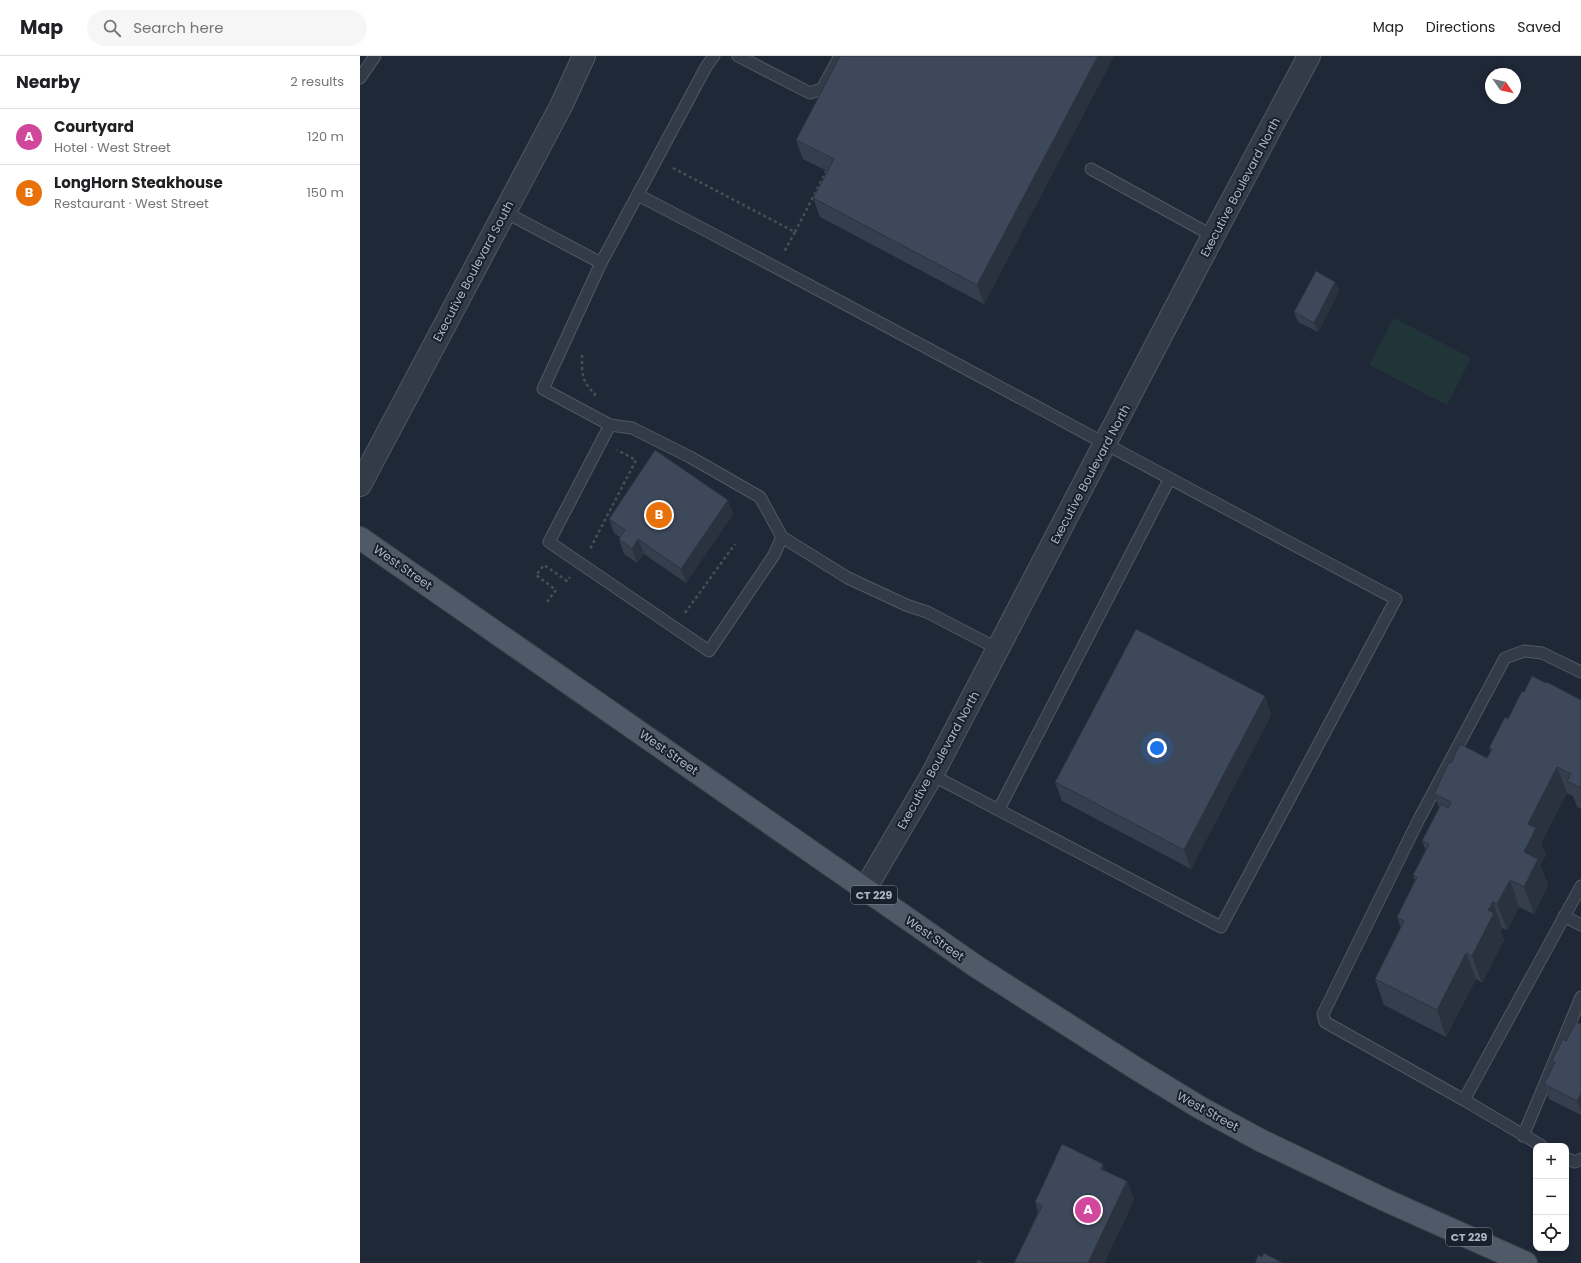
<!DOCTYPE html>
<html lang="en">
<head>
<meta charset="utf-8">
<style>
	:root { --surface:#fff; --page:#f6f6f6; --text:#202124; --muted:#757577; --line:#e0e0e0; --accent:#4a5e84 }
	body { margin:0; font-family:Poppins,sans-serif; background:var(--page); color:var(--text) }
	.controls { position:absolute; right:12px; bottom:12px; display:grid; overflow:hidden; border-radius:8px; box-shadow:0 2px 6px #0003 }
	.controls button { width:36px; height:36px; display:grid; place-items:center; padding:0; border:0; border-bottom:1px solid var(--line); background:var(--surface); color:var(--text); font:20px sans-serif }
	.compass { position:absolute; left:1125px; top:12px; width:36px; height:36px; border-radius:50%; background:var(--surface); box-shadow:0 2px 6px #0003; rotate:124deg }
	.you { position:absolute; left:797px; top:692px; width:14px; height:14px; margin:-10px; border:3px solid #fff; border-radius:50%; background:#1a73e8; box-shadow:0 0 0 6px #1a73e833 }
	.badge { display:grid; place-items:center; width:26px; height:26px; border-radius:50%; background:var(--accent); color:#fff; font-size:13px; font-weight:700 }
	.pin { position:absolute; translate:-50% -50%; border:2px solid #fff; box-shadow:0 1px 4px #0006 }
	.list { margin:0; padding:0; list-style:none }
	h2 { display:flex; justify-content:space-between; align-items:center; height:52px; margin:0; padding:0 16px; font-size:17px }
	h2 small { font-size:13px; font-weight:400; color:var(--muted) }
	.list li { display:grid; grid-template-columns:26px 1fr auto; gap:12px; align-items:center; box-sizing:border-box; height:56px; padding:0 16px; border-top:1px solid var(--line) }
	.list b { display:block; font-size:15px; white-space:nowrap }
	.list p { margin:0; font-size:13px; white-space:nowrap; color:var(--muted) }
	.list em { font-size:13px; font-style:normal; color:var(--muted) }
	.icon { flex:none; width:22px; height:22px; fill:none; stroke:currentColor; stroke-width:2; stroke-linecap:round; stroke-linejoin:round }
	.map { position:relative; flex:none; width:1221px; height:1207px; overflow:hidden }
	header { display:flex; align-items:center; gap:24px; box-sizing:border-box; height:56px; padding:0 20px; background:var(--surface); border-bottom:1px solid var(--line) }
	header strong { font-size:19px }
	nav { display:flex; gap:22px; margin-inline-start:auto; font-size:14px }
	.search { width:280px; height:36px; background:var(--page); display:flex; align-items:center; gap:10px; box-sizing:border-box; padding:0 14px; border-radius:22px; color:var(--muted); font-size:15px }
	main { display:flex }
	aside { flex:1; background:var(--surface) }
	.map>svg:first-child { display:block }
</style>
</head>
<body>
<header>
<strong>Map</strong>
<div class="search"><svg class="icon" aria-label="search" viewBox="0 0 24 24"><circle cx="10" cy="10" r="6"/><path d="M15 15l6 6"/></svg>Search here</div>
<nav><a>Map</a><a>Directions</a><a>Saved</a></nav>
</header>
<main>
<aside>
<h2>Nearby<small>2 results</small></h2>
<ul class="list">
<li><span class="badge" style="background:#d1479c">A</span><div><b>Courtyard</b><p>Hotel · West Street</p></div><em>120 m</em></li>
<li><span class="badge" style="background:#e8710a">B</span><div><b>LongHorn Steakhouse</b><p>Restaurant · West Street</p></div><em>150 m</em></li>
</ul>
</aside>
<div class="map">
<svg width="1221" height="1207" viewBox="0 0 1221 1207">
	<rect width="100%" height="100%" fill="#1f2837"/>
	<polygon fill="#213538" points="1034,262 1111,302 1087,349 1009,309"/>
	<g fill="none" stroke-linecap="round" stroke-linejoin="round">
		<defs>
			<g id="lane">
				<polyline points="354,0 346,11 241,207 183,333 250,369 272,372 330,401 400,441 422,481 488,522 546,549 567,556 638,593"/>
				<polyline points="378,0 450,37 462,33 480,0"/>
				<polyline points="0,22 15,0"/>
				<polyline points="731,113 853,180"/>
				<path d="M278,139C532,271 782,409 1036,543L861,871L572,719"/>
				<polyline points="145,156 241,207"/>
				<polyline points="250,369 189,486 349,595 414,499 422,481"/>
				<polyline points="1221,616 1182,597 1164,595 1145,602 1059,763 963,958 965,966 1104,1044 1221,830"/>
				<polyline points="639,753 809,424"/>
				<polyline points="1204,860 1221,869"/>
				<polyline points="1104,1044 1182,1090"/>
				<polyline points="1163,1080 1221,941"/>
				<polyline points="1206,1102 1215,1106 1221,1103"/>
			</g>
			<g id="street">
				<polyline points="0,429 201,50 224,0"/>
				<polyline points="505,833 572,719 853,180 949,0"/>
			</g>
			<polyline id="primary" points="0,482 617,911 777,1013 839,1051 900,1084 1023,1143 1166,1207"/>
		</defs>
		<use href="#lane" stroke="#505866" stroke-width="13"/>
		<use href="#street" stroke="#505866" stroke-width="24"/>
		<use href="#primary" stroke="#3c4451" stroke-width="24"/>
		<g stroke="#3f5256" stroke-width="2.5" stroke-dasharray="3 3" stroke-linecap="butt">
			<polyline points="313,112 435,176 424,196"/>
			<polyline points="435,176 468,112"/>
			<path d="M222,299C222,317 221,325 235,338L234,340"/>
			<polyline points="232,492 231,491 276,404 257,394"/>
			<polyline points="187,546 196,534 176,519 184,509 207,525 210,521"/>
			<polyline points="325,557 375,488"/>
		</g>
		<use href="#lane" stroke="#333b48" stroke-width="11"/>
		<use href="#street" stroke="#333b48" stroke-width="22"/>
		<use href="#primary" stroke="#505968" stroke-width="22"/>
	</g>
	<g fill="#343e4d">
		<polygon points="754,0 624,248 460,161 453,142 467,115 443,103 436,84"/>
		<polygon points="975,226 979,235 958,276 938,266 934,256"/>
		<polygon points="373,458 326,527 284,498 277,507 264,498 259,483 260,481 254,477 249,463"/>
		<polygon points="1164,636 1221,644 1221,753 1217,751 1213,740 1207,737 1181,787 1186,799 1180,809 1188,829 1174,858 1159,851 1147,874 1142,872 1141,875 1144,884 1122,927 1116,923 1086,981 1024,949 1015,923 1041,872 1037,861 1055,825 1053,819 1066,795 1062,785 1079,752 1074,738 1091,707 1127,702 1131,696 1129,692"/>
		<polygon points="905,640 911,659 831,813 702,745 695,726"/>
		<polygon points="1221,968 1221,1059 1189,1043 1184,1028 1194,1009 1192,1004 1206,985"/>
		<polygon points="746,1115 767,1125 774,1144 744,1207 654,1207 678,1156 675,1146"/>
	</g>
	<g fill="#2b323f">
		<polygon points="738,0 754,0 624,248 617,229"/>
		<polygon points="975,226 979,235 958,276 954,267"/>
		<polygon points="368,444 373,458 326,527 321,513"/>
		<polygon points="278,483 284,498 277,507 272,493"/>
		<polygon points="905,640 911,659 831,813 824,794"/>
		<polygon points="1197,711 1207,737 1181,787 1186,799 1180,809 1188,829 1174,858 1164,831 1164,796 1168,768"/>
		<polygon points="1150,824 1159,851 1147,874 1137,848"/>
		<polygon points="1133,846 1142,872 1141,875 1144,884 1122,927 1112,900 1128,854"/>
		<polygon points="1106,897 1116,923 1086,981 1077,954"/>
		<polygon points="1221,1038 1221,1055 1217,1045"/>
		<polygon points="743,1108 750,1127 741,1113"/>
		<polygon points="767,1125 774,1144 744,1207 728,1207"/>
	</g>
	<g fill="#3d485a" stroke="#2b323f">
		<polygon points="480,0 738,0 617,229 453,142 474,103 436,84"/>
		<polygon points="956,215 975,226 954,267 934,256"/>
		<polygon points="295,394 368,444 321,513 278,483 272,493 259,483 265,474 249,463"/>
		<polygon points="776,573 905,640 824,794 695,726"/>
		<polygon points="1172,620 1186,627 1187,626 1221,644 1221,732 1207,725 1211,718 1197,711 1168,768 1176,772 1164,796 1178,803 1164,831 1150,824 1137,848 1133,846 1128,854 1134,857 1112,900 1106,897 1077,954 1015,923 1044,865 1037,861 1057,821 1053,819 1069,788 1062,785 1081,748 1088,752 1091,746 1074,738 1089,706 1091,707 1100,688 1127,702 1132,693 1129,692 1145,661 1148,663 1162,635 1164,636"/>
		<polygon points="1216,966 1221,968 1221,1038 1217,1045 1184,1028 1195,1006 1192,1004 1203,983 1206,985"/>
		<polygon points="702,1088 743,1108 741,1113 767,1125 728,1207 654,1207 682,1150 675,1146"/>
		<polygon points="904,1197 923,1207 895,1207 898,1199 902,1201"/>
		<polygon points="618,1204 624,1207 616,1207"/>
	</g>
	<g text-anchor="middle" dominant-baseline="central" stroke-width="4" stroke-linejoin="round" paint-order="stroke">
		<g fill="#18202c" stroke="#808897" stroke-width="1">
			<rect x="491" y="830" width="46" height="18" rx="3"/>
			<rect x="1086" y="1172" width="46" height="18" rx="3"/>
		</g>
		<g font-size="11" font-weight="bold" fill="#adb5c5">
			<text x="514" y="839">CT 229</text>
			<text x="1109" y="1181">CT 229</text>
		</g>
		<g font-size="12" fill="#adb5c5" stroke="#18202c">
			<text transform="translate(880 131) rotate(-62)">Executive Boulevard North</text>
			<text transform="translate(113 215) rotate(-62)">Executive Boulevard South</text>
			<text transform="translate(730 418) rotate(-62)">Executive Boulevard North</text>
			<text transform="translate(43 511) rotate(35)">West Street</text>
			<text transform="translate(309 696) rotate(35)">West Street</text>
			<text transform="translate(578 704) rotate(-61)">Executive Boulevard North</text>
			<text transform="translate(575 882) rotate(35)">West Street</text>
			<text transform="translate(848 1055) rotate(29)">West Street</text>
		</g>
	</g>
</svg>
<div class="controls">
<button>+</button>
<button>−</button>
<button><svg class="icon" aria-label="locate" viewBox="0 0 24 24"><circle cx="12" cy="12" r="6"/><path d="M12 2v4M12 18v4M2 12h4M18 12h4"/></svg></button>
</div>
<svg class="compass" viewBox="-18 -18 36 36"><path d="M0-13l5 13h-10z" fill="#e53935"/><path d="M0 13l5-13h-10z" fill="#757577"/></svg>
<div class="you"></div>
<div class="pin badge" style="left:728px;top:1154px;background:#d1479c">A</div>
<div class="pin badge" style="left:299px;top:459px;background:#e8710a">B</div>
</div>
</main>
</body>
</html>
